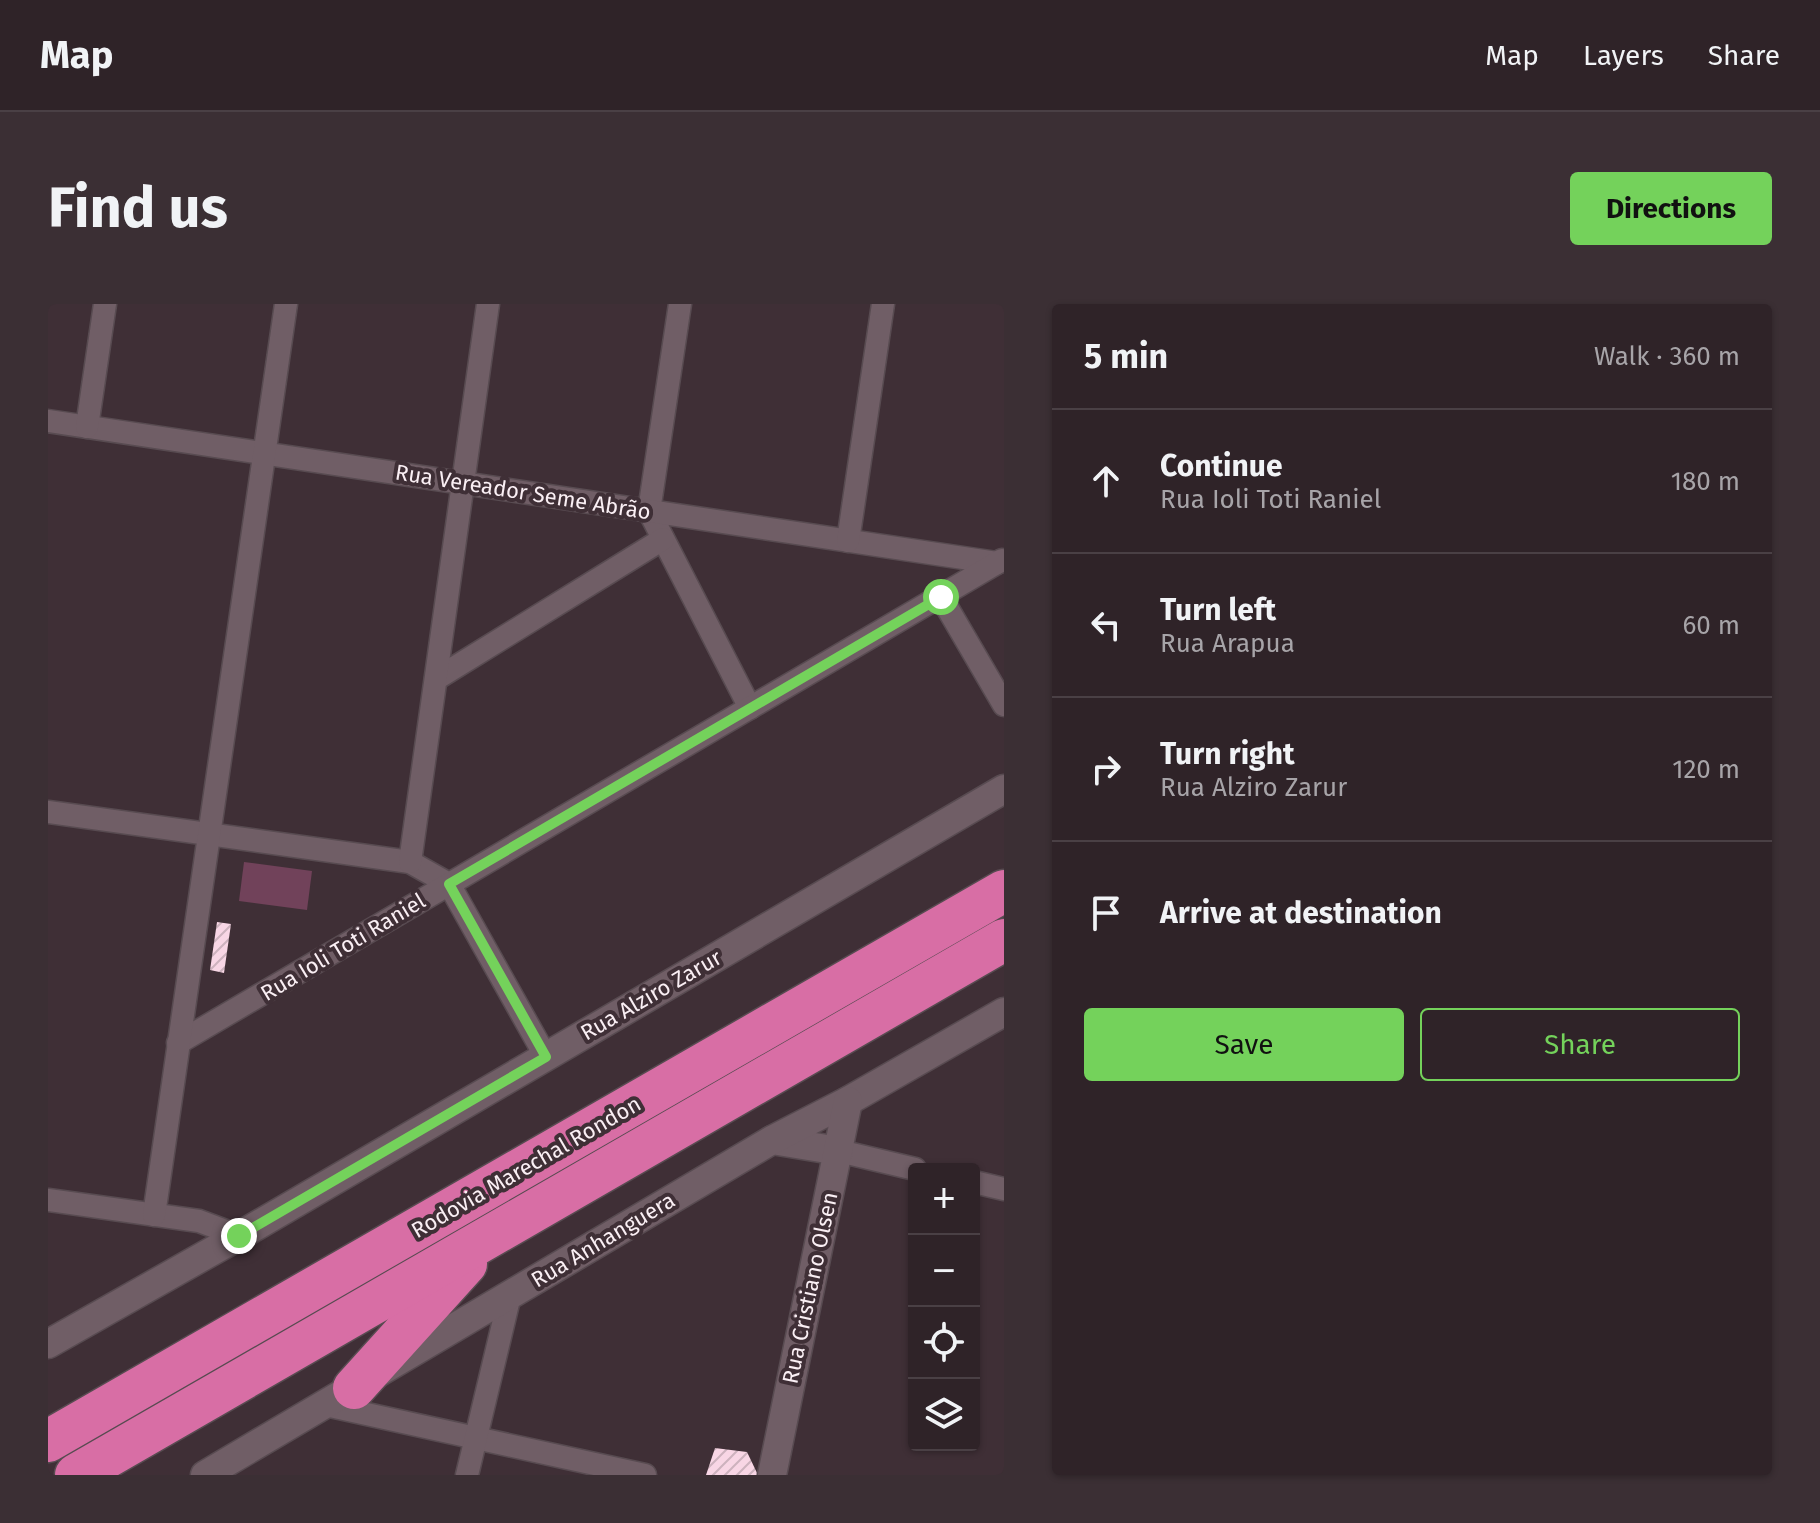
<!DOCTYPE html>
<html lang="en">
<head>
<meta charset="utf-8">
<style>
	:root { --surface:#2f2328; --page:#3b2f34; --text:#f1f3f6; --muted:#a7a4a8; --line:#4a4045; --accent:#74d25b }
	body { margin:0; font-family:"Fira Sans",sans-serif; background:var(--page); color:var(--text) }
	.controls { position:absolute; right:24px; bottom:24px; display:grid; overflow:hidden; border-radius:8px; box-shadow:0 2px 6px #0004 }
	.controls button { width:72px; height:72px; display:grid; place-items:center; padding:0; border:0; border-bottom:2px solid var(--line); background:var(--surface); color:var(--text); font:40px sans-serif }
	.stop { position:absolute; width:24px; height:24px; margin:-18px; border:6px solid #74d25b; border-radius:50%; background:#fff }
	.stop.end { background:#74d25b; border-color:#fff; box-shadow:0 2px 8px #0008 }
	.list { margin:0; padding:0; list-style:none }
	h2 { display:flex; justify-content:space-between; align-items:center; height:104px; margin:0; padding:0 32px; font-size:34px }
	h2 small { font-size:26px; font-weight:400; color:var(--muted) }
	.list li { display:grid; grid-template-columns:52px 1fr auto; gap:24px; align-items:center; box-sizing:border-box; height:144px; padding:0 32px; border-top:2px solid var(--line) }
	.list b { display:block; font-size:30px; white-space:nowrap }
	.list p { margin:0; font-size:26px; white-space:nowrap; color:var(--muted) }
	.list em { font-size:26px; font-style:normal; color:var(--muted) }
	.actions { display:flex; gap:16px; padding:24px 32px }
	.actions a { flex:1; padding:18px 0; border:2px solid var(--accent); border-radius:8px; text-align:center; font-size:28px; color:var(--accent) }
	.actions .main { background:var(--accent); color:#111 }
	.icon { flex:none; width:44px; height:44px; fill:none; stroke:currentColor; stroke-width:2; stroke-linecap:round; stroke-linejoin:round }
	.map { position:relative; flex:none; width:956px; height:1171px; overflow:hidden; border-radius:8px }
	header { display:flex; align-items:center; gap:48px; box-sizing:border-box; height:112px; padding:0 40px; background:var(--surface); border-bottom:2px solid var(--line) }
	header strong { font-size:38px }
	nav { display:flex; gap:44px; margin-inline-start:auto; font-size:28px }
	.intro { display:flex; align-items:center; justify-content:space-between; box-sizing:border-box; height:192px; padding:0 48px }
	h1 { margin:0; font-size:56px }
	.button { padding:20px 36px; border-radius:8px; background:var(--accent); color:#111; font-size:28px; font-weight:700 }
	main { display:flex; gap:48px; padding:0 48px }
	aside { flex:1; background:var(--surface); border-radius:8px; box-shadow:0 2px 6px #0004 }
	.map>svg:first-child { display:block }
</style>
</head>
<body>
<header>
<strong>Map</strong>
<nav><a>Map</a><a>Layers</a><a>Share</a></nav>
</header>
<div class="intro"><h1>Find us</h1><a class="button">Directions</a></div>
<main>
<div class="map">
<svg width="956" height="1171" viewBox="0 0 956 1171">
	<defs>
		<pattern id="building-hatch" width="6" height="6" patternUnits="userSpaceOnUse" patternTransform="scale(2)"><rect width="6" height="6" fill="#f8d6e5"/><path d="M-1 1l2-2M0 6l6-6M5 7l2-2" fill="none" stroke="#cdb2be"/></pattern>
	</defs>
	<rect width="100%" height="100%" fill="#3f2f36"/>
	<polygon fill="#71425a" points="196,558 264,567 259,606 191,597"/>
	<g fill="url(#building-hatch)">
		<polygon points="169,618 183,620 176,669 162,666"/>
		<polygon points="667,1144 699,1148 710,1171 658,1171"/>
	</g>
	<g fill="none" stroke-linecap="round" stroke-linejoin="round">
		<defs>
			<g id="minor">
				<polyline points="632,0 601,207 702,404"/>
				<polyline points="0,117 949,259"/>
				<polyline points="39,123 57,0"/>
				<polyline points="800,237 835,0"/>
				<polyline points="893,293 956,401"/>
				<polyline points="388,375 615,235"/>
				<polyline points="0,508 362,558 401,580 498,753"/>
				<polyline points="362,558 440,0"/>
				<polyline points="130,739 954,256"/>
				<polyline points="791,847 867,865"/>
				<polyline points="926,878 956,885"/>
				<polyline points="0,896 151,917 191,932"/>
				<polyline points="106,911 238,0"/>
				<polyline points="273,1100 597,1171"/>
				<polyline points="419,1171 462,991"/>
			</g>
			<g id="tertiary">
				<polyline points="724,836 791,847"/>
				<polyline points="0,1040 191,932 956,485"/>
				<polyline points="157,1171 724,836 800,797 956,708"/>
				<polyline points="724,1171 800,797"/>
			</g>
			<g id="motorway">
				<polyline points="306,1084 418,960"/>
				<polyline points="0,1137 956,587"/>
				<polyline points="28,1171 956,636"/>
			</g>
		</defs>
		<use href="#minor" stroke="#584b51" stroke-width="25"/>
		<use href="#tertiary" stroke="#584b51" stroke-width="31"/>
		<use href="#motorway" stroke="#584b51" stroke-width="45"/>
		<use href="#minor" stroke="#705e66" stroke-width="22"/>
		<use href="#tertiary" stroke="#705e66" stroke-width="28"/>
		<use href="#motorway" stroke="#d86ea5" stroke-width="42"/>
	</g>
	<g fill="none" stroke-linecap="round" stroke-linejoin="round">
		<polyline stroke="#74d25b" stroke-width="10" points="191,932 498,753 401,580 893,293"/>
	</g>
	<g text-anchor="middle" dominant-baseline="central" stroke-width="8" stroke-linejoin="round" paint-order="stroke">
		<g font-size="22" fill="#faeff4" stroke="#3f2f36">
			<text transform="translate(475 188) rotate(9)">Rua Vereador Seme Abrão</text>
			<text transform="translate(295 643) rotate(-31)">Rua Ioli Toti Raniel</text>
			<text transform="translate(603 691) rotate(-30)">Rua Alziro Zarur</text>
			<text transform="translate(478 863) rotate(-30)">Rodovia Marechal Rondon</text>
			<text transform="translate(555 936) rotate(-31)">Rua Anhanguera</text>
			<text transform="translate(762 984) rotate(-78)">Rua Cristiano Olsen</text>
		</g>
	</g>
</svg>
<div class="controls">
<button>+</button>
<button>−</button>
<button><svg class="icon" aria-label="locate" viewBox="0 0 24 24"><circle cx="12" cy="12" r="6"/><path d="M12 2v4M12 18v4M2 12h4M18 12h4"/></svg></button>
<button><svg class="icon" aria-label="layers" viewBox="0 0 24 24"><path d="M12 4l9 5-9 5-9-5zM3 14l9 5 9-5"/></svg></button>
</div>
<div class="stop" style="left:893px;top:293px"></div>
<div class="stop end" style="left:191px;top:932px"></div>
</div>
<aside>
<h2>5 min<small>Walk · 360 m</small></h2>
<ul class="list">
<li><svg class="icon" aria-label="ahead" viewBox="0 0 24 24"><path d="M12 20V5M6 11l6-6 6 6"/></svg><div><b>Continue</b><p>Rua Ioli Toti Raniel</p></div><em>180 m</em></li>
<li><svg class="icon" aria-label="left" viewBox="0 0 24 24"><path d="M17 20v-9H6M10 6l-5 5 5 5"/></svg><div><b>Turn left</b><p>Rua Arapua</p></div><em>60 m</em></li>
<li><svg class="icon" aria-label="right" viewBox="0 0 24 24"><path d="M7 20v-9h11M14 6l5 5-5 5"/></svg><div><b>Turn right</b><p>Rua Alziro Zarur</p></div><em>120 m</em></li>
<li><svg class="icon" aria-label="arrive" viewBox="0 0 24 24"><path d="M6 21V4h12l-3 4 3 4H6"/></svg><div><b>Arrive at destination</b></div></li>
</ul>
<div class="actions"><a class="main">Save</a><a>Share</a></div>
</aside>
</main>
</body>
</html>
